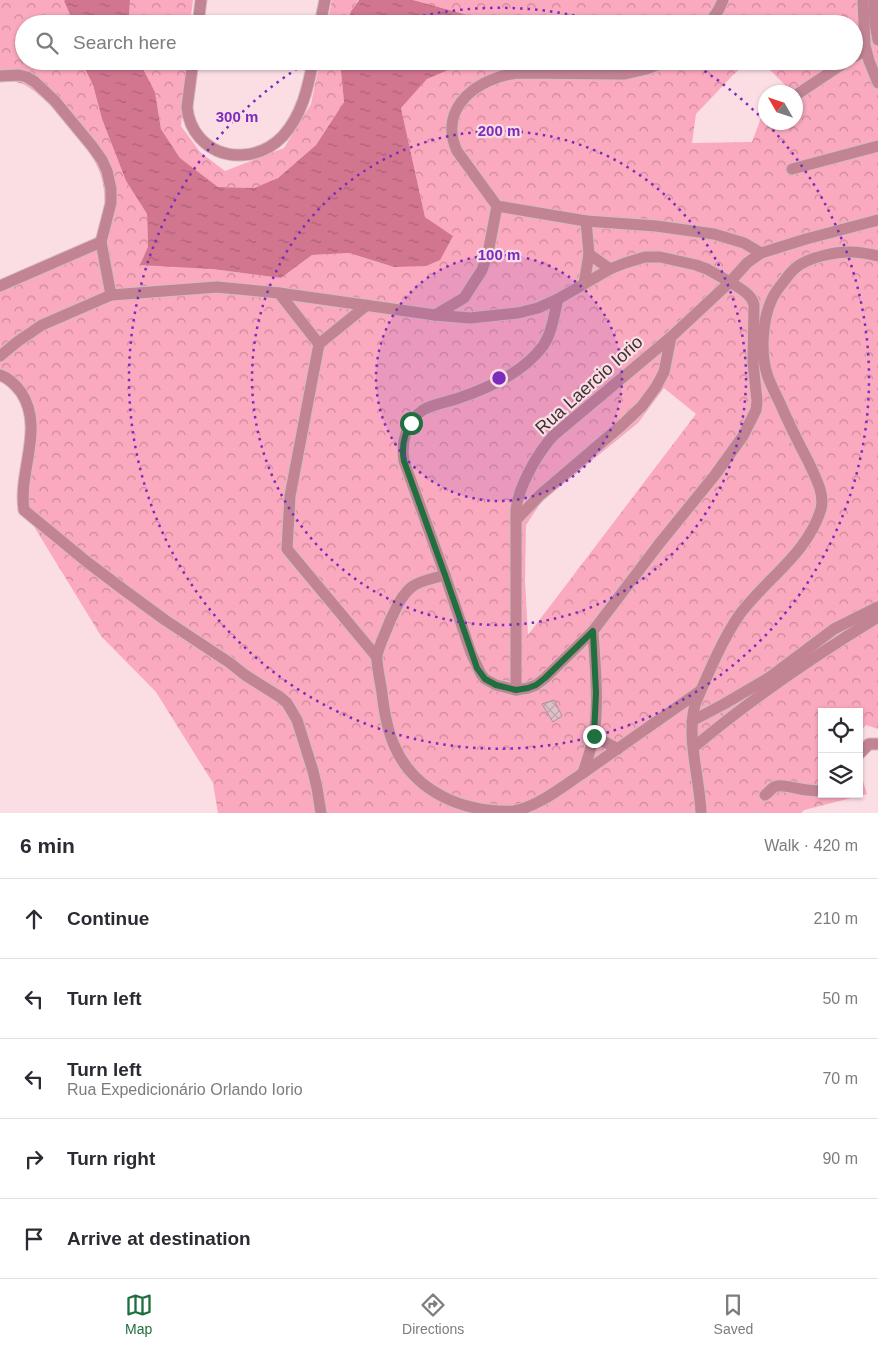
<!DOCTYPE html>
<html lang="en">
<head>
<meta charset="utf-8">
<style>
	:root { --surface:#fff; --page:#f2f2f3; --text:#2b2b33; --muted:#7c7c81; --line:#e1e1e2; --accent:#206f3f }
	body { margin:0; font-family:Helvetica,sans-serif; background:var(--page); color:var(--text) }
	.controls { position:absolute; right:15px; bottom:15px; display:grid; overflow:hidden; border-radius:0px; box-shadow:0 1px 4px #0004 }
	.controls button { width:45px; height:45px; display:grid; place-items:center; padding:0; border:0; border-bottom:1px solid var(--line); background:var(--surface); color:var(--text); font:25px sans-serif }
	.compass { position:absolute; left:758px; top:85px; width:45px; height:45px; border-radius:50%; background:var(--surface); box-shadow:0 1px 4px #0004; rotate:309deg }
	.stop { position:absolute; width:15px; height:15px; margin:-11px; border:4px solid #206f3f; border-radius:50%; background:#fff }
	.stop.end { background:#206f3f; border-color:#fff; box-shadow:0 1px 5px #0008 }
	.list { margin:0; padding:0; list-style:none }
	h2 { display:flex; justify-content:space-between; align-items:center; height:65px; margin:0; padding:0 20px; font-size:21px }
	h2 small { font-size:16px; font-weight:400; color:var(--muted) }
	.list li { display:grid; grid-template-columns:32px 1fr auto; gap:15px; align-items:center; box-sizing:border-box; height:80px; padding:0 20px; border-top:1px solid var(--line) }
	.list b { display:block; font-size:19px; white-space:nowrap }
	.list p { margin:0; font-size:16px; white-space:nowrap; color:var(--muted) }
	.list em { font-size:16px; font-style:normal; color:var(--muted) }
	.icon { flex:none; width:28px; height:28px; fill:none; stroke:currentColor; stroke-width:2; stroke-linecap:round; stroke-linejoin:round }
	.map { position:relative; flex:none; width:878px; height:813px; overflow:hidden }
	.search { position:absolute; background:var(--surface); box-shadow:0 1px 4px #0004; left:15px; right:15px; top:15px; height:55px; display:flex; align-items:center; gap:12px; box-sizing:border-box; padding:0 18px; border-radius:28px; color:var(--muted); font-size:19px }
	.sheet { height:465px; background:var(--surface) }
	nav { display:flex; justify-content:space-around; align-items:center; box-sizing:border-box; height:70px; border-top:1px solid var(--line); background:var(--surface); font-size:14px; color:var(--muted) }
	nav a { display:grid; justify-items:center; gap:2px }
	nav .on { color:var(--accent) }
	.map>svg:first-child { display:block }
</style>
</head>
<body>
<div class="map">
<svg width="878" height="813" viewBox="0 0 878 813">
	<defs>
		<pattern id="forest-crowns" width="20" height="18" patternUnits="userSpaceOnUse" patternTransform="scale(1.25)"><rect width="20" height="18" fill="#faa9be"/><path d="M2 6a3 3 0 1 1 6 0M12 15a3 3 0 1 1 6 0" fill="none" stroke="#cc8a9b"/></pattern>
		<pattern id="water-ripples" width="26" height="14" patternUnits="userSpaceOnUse" patternTransform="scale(1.25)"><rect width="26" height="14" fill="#d27690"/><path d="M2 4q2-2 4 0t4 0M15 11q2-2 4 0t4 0" fill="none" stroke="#ac6176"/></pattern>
		<pattern id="building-cross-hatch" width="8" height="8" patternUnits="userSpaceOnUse" patternTransform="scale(1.25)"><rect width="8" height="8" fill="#dec1c8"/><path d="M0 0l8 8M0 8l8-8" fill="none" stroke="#c0a6ac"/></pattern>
	</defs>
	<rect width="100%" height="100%" fill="#fbdde4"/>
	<g fill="url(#forest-crowns)" fill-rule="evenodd">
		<path d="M0,0H65L64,1L74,24H24V61H81L93,85L102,119L126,181L147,214L148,247L212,269L281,278L312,255L349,253L394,267L453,236L425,217L401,108L427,79L460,65L459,61H749L733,75L696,114L692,143L752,142L764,110L765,109L766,122H796V92H788L790,90L761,61H854V24H500L413,0H878V729L866,725L859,733V712H822V794H859V768L867,794L804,810L801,813H218L213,783L156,692L101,636L24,510L27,403L9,385L0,380V284L101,242C104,219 108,196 100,173C92,148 46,95 23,84C16,81 7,80 0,81ZM664,388L696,414L528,635L525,581L526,525L542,501L638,423Z"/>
		<polygon points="130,0 193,0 190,24 130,24 129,15"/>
		<polygon points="332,0 358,0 351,11 347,24 327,24"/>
		<polygon points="139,61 187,61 181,126 200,152 225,171 284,148 311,104 320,61 340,61 344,102 316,145 278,178 254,188 218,187 180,158 161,129 155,92"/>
	</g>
	<g fill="url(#water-ripples)">
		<polygon points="65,0 130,0 129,15 130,24 74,24 64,1"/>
		<polygon points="359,0 413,0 500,24 347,24 351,11"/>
		<polygon points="81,61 139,61 155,92 161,129 180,158 218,187 254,188 278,178 316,145 344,102 340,61 459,61 460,65 427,79 401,108 425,217 453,236 440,260 426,266 394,267 349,253 312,255 281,278 212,269 140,265 148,247 147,214 126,181 102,119 93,85"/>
	</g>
	<polygon fill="url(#building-cross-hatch)" stroke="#ab9096" points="554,700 562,716 553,722 542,704"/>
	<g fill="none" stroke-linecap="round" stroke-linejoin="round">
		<defs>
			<g id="minor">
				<polyline points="863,0 865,46 869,61 878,83"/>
				<polyline points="874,0 875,24 878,40"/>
				<polyline points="198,24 201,0"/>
				<polyline points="320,24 325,0"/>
				<polyline points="709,24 719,9 723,0"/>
				<polyline points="854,57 866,50"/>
				<path d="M193,61L187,107C188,120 192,129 200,138C223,163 261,159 283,136C302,115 308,88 313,61"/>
				<polyline points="0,76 19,75 27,77 35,82 55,101 92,146 102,160 107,171 111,189 111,203 101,242 111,295 217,287 279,293"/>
				<polyline points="796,95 847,61"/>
				<polyline points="792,169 878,146"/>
				<path d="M586,221L497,206L457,151C437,107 479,77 518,73L625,74L647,69L667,61"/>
				<polyline points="589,254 586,221 656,226 714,234 744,243 761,253"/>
				<polyline points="584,284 589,254 610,269"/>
				<polyline points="0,286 101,242"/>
				<path d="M367,305L319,344L279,293L435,315L470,318L518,313L538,308L558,299L610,269L625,263L645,257H660L696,265L707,269L730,282L671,337L554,435C538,452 518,487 516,510V690"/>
				<polyline points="435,315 464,298 482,270 488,253 497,206"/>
				<polyline points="319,344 290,496 287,549 376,656"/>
				<polyline points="0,356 17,342 42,325 111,295"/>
				<path d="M0,375C9,378 15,384 21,392C45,428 18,471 24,510L87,562L124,590L165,620L230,663L245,675L280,697L287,703L297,720L313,771L317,788L321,813"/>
				<polyline points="516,520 540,495 622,425 642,406 656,387 664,372 671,337"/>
				<path d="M445,575L404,461C401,443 406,421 423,410C433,404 448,402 459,398C489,388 523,373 543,346C552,333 554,315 558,299"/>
				<path d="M593,631C595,666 599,701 594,736C591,748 587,761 583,773L700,691"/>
				<polyline points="692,721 724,704 770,677 834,629 878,607"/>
				<polyline points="593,736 618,749"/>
				<path d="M694,747C751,699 814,656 878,617"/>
				<polyline points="859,754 869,744 878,744"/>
				<path d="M583,773C562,787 539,806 514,811C463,813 414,792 394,745C387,729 384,711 382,693C381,685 376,663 377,656C378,648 387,629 390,621C396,608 402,594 413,586C422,580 435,578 445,575L471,653L481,674L485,679L496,685L516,690L528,688L536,685L545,678L593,631L659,544L715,475L743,436L756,410L757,401L753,363L754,305C752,294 739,288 730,282L747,263L761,253L806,239L878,220"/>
				<path d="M765,795C768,793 771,789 774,787C783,782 808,794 822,790"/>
				<path d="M701,813C700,779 685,734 696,702C708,674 723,638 740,614C766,579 808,553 821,509C825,493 815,477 809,463C798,442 788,422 779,401C775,393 771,385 768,377C760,355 762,320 772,299C775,292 780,286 785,280C789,274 794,268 801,264C813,257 837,251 852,252C861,252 869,254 878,256"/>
			</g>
		</defs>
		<use href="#minor" stroke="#d5bbc1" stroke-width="13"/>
		<use href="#minor" stroke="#c28393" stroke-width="11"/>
	</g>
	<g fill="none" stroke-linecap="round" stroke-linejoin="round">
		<path stroke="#206f3f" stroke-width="6" d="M411,423C404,435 401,447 404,461L445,575L477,668L485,679L496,685L516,690L528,688L536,685L545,678L593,631L596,693L594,736"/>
	</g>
	<circle cx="499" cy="378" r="123" fill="#7b2cbf" fill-opacity=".12"/>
	<g fill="none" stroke="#7b2cbf" stroke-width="2.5" stroke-dasharray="2.5 5">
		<circle cx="499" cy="378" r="123"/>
		<circle cx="499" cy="378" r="247"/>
		<path d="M394 23A370 370 0 0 1 604 23M692 63A370 370 0 1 1 306 63"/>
	</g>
	<g text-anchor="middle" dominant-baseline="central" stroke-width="4.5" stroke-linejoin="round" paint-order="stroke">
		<g font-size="18" fill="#3e3335" stroke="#fbdde4">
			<text transform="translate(589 385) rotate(-42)">Rua Laercio Iorio</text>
		</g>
	</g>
	<circle cx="499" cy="378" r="8" fill="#7b2cbf" stroke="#fbdde4" stroke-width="2.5"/>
	<g font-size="15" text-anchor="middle" font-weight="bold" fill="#7b2cbf" stroke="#fbdde4" stroke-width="4.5" stroke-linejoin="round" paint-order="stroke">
		<text x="237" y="122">300 m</text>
		<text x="499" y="136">200 m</text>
		<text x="499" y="260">100 m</text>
	</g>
</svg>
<div class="controls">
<button><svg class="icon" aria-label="locate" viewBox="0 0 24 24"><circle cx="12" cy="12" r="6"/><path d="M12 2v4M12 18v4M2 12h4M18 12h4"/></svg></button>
<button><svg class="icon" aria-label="layers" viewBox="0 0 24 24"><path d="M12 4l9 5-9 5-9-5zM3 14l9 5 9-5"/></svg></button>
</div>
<svg class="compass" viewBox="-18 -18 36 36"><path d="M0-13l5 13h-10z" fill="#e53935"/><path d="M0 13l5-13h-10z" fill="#7c7c81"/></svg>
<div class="stop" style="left:411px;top:423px"></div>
<div class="stop end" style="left:594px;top:736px"></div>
<div class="search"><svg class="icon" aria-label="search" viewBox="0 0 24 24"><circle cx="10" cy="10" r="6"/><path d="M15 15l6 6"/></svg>Search here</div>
</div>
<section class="sheet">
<h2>6 min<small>Walk · 420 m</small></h2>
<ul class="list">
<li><svg class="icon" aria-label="ahead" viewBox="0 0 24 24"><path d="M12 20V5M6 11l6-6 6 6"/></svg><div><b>Continue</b></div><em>210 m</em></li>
<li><svg class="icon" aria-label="left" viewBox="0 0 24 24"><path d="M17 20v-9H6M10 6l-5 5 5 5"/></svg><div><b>Turn left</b></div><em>50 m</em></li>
<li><svg class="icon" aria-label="left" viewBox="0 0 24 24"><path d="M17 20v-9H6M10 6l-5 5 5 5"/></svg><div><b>Turn left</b><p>Rua Expedicionário Orlando Iorio</p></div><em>70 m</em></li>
<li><svg class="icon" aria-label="right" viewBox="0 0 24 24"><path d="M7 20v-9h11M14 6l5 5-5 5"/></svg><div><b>Turn right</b></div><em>90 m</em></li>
<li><svg class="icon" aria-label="arrive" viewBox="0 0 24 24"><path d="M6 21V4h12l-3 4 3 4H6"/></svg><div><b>Arrive at destination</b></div></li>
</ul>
</section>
<nav>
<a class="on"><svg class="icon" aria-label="map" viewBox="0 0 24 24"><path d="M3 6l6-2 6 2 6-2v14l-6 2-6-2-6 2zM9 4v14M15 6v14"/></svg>Map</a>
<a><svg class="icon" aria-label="directions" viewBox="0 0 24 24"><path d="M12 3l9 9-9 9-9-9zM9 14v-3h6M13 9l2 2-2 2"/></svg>Directions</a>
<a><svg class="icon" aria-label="saved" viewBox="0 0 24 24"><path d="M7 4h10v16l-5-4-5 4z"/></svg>Saved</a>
</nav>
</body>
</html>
